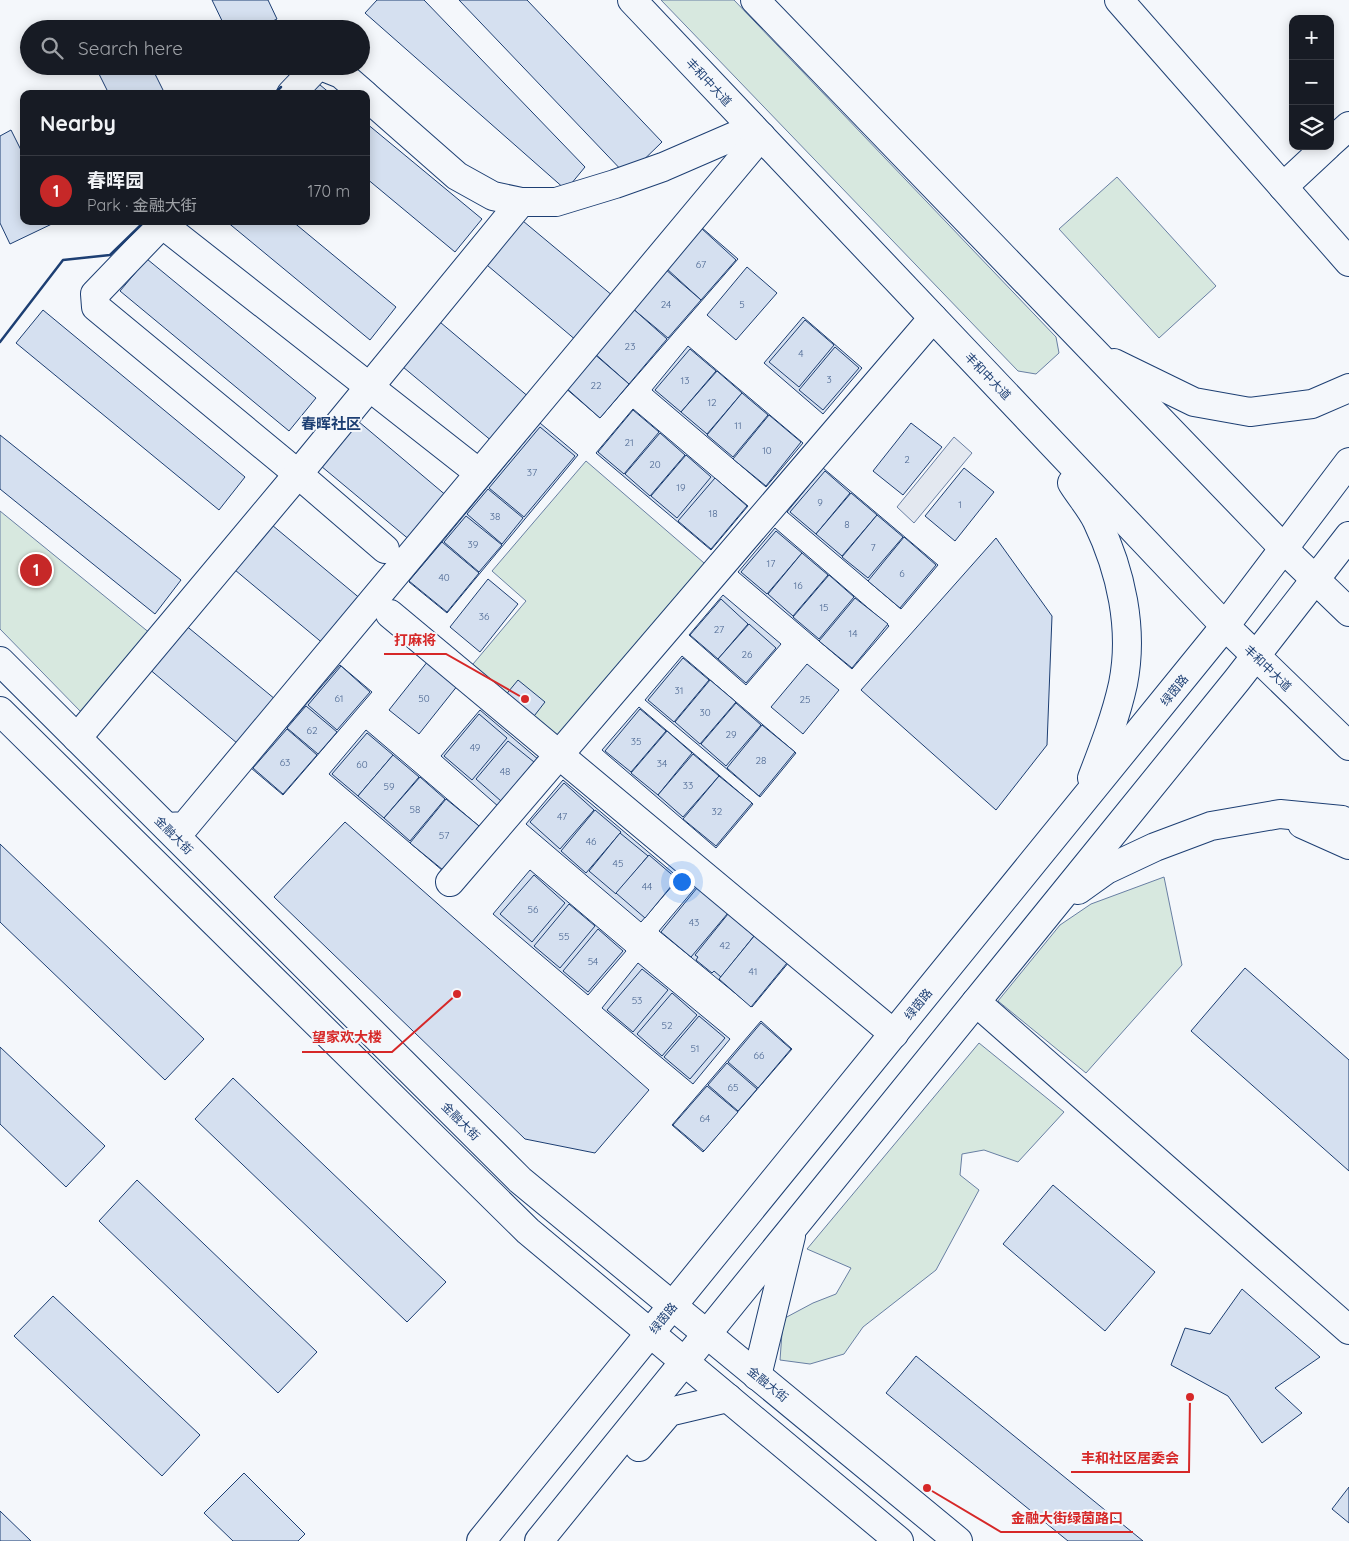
<!DOCTYPE html>
<html lang="en">
<head>
<meta charset="utf-8">
<style>
	:root { --surface:#171b24; --page:#20242c; --text:#f1f3f6; --muted:#9ea1a6; --line:#363941; --accent:#c62828 }
	body { margin:0; font-family:Quicksand,"Noto Sans SC",sans-serif; background:var(--page); color:var(--text) }
	.controls { position:absolute; right:15px; top:15px; display:grid; overflow:hidden; border-radius:10px; box-shadow:0 2px 12px #0003 }
	.controls button { width:45px; height:45px; display:grid; place-items:center; padding:0; border:0; border-bottom:1px solid var(--line); background:var(--surface); color:var(--text); font:25px sans-serif }
	.you { position:absolute; left:681px; top:881px; width:18px; height:18px; margin:-12px; border:4px solid #fff; border-radius:50%; background:#1a73e8; box-shadow:0 0 0 8px #1a73e833 }
	.badge { display:grid; place-items:center; width:32px; height:32px; border-radius:50%; background:var(--accent); color:#fff; font-size:16px; font-weight:700 }
	.pin { position:absolute; translate:-50% -50%; border:2px solid #fff; box-shadow:0 1px 5px #0006 }
	.list { margin:0; padding:0; list-style:none }
	h2 { display:flex; justify-content:space-between; align-items:center; height:65px; margin:0; padding:0 20px; font-size:21px }
	h2 small { font-size:16px; font-weight:400; color:var(--muted) }
	.list li { display:grid; grid-template-columns:32px 1fr auto; gap:15px; align-items:center; box-sizing:border-box; height:70px; padding:0 20px; border-top:1px solid var(--line) }
	.list b { display:block; font-size:19px; white-space:nowrap }
	.list p { margin:0; font-size:16px; white-space:nowrap; color:var(--muted) }
	.list em { font-size:16px; font-style:normal; color:var(--muted) }
	.icon { flex:none; width:28px; height:28px; fill:none; stroke:currentColor; stroke-width:2; stroke-linecap:round; stroke-linejoin:round }
	.map { position:relative; flex:none; width:1349px; height:1541px; overflow:hidden }
	.search { position:absolute; background:var(--surface); box-shadow:0 2px 12px #0003; left:20px; top:20px; width:350px; height:55px; display:flex; align-items:center; gap:12px; box-sizing:border-box; padding:0 18px; border-radius:28px; color:var(--muted); font-size:19px }
	.panel { position:absolute; background:var(--surface); box-shadow:0 2px 12px #0003; left:20px; top:90px; width:350px; height:135px; border-radius:10px }
	.map>svg:first-child { display:block }
</style>
</head>
<body>
<div class="map">
<svg width="1349" height="1541" viewBox="0 0 1349 1541">
	<rect width="100%" height="100%" fill="#f4f7fb"/>
	<g fill="#d7e8df" stroke="#687fa3">
		<polygon points="661,0 734,0 1056,337 1059,353 1036,374 1018,371"/>
		<polygon points="1117,177 1216,286 1159,338 1059,229"/>
		<polygon points="586,461 711,569 558,748 468,670 526,601 492,571"/>
		<polygon points="0,511 151,634 82,713 0,629"/>
		<polygon points="1164,877 1182,965 1086,1073 998,1001 1060,925 1091,904"/>
		<polygon points="979,1043 1064,1112 1018,1162 984,1150 962,1154 960,1175 979,1190 936,1270 863,1327 844,1354 810,1364 780,1360 783,1319 813,1303 836,1294 851,1268 807,1249"/>
	</g>
	<polygon fill="#e3e8f0" stroke="#687fa3" points="954,437 972,453 914,523 897,507"/>
	<g fill="#d5e0f0" stroke="#1d3f73">
		<polygon points="212,0 268,0 277,19 256,29 226,29"/>
		<polygon points="377,0 424,0 585,167 566,190 365,13"/>
		<polygon points="459,0 527,0 662,142 627,176"/>
		<polygon points="95,66 151,66 165,94 109,94"/>
		<polygon points="314,80 331,94 302,94"/>
		<polygon points="366,123 482,219 455,252 366,178"/>
		<polygon points="11,130 24,156 24,221 56,222 10,244 0,223 0,136"/>
		<polygon points="517,216 613,296 577,341 481,260"/>
		<polygon points="226,221 292,221 396,307 370,340"/>
		<polygon points="701,227 738,259 600,418 563,386"/>
		<polygon points="701,228 736,260 701,300 666,268"/>
		<polygon points="147,259 316,398 289,431 120,291"/>
		<polygon points="747,267 777,293 736,340 707,315"/>
		<polygon points="665,269 701,300 668,338 632,308"/>
		<polygon points="631,307 667,339 629,384 593,352"/>
		<polygon points="43,310 245,477 219,510 16,343"/>
		<polygon points="434,317 530,398 493,442 397,362"/>
		<polygon points="803,317 862,368 823,414 764,363"/>
		<polygon points="805,320 834,345 799,387 769,362"/>
		<polygon points="688,346 803,443 766,487 652,390"/>
		<polygon points="835,347 859,368 823,410 799,390"/>
		<polygon points="690,349 716,371 681,412 655,390"/>
		<polygon points="592,352 629,384 600,418 564,386"/>
		<polygon points="717,371 742,393 707,434 681,412"/>
		<polygon points="742,393 768,415 733,457 707,435"/>
		<polygon points="633,409 748,506 711,550 596,453"/>
		<polygon points="633,410 659,432 624,474 598,452"/>
		<polygon points="769,415 801,442 766,486 733,459"/>
		<polygon points="352,416 448,497 411,541 315,461"/>
		<polygon points="540,423 578,455 447,613 409,582"/>
		<polygon points="911,423 942,447 903,495 873,471"/>
		<polygon points="540,427 575,456 524,517 489,488"/>
		<polygon points="660,433 685,455 650,496 625,474"/>
		<polygon points="0,435 181,580 155,614 0,489"/>
		<polygon points="686,455 711,477 677,518 651,496"/>
		<polygon points="823,468 938,565 901,609 787,512"/>
		<polygon points="964,468 994,492 955,541 925,516"/>
		<polygon points="825,471 850,493 816,534 790,512"/>
		<polygon points="715,478 747,506 711,549 678,521"/>
		<polygon points="488,489 523,518 502,544 467,514"/>
		<polygon points="851,493 877,515 842,556 816,534"/>
		<polygon points="877,515 903,537 868,578 842,557"/>
		<polygon points="466,516 502,545 479,572 444,542"/>
		<polygon points="266,520 362,600 325,645 229,565"/>
		<polygon points="775,528 889,626 852,669 738,572"/>
		<polygon points="776,531 802,553 767,594 741,572"/>
		<polygon points="904,537 936,565 900,608 868,581"/>
		<polygon points="996,538 1052,616 1047,745 996,810 861,690"/>
		<polygon points="442,542 479,573 447,612 409,581"/>
		<polygon points="802,553 828,575 793,616 768,594"/>
		<polygon points="829,575 854,597 819,639 793,617"/>
		<polygon points="488,579 518,604 480,652 450,627"/>
		<polygon points="723,595 781,644 746,685 689,635"/>
		<polygon points="855,598 888,624 852,668 819,641"/>
		<polygon points="721,599 748,624 718,659 690,635"/>
		<polygon points="184,624 281,704 244,749 148,668"/>
		<polygon points="749,624 776,648 746,683 718,659"/>
		<polygon points="682,656 796,753 760,797 645,700"/>
		<polygon points="683,658 709,680 674,722 648,700"/>
		<polygon points="428,661 458,685 419,734 389,710"/>
		<polygon points="807,664 839,690 803,734 771,707"/>
		<polygon points="340,665 372,692 283,795 251,768"/>
		<polygon points="341,666 370,692 337,730 308,705"/>
		<polygon points="518,680 545,702 531,720 504,697"/>
		<polygon points="710,680 736,702 700,744 675,722"/>
		<polygon points="736,703 761,725 726,766 701,744"/>
		<polygon points="306,706 337,732 318,754 287,728"/>
		<polygon points="639,707 753,804 716,848 602,750"/>
		<polygon points="640,709 666,731 631,772 605,751"/>
		<polygon points="480,710 539,760 499,807 441,756"/>
		<polygon points="479,714 507,738 472,780 444,756"/>
		<polygon points="762,725 795,752 759,796 727,768"/>
		<polygon points="287,729 317,755 283,794 253,768"/>
		<polygon points="366,730 480,827 443,871 329,774"/>
		<polygon points="667,731 692,753 658,795 631,773"/>
		<polygon points="367,733 393,755 358,796 332,774"/>
		<polygon points="508,741 534,762 501,801 476,779"/>
		<polygon points="693,754 719,776 683,817 658,795"/>
		<polygon points="393,755 419,777 384,818 358,796"/>
		<polygon points="719,776 752,803 716,846 683,819"/>
		<polygon points="420,777 445,799 410,841 384,818"/>
		<polygon points="563,780 679,878 641,922 526,824"/>
		<polygon points="564,783 594,810 560,849 530,822"/>
		<polygon points="446,799 479,826 443,870 410,843"/>
		<polygon points="595,810 621,832 586,873 561,851"/>
		<polygon points="345,822 649,1090 595,1153 525,1139 274,897"/>
		<polygon points="620,833 648,856 616,894 589,871"/>
		<polygon points="0,844 204,1039 165,1080 0,922"/>
		<polygon points="649,855 677,879 645,918 616,893"/>
		<polygon points="530,870 626,951 588,995 493,914"/>
		<polygon points="534,875 565,903 532,942 500,914"/>
		<polygon points="696,887 789,962 752,1007 659,931"/>
		<polygon points="697,888 728,913 691,957 661,932"/>
		<polygon points="569,904 595,926 560,968 534,946"/>
		<polygon points="728,914 754,936 721,977 714,971 712,973 696,960 698,957 695,955"/>
		<polygon points="598,929 623,951 588,992 563,971"/>
		<polygon points="755,935 787,963 751,1007 719,979"/>
		<polygon points="638,963 730,1039 693,1084 602,1008"/>
		<polygon points="1245,968 1349,1060 1349,1171 1191,1031"/>
		<polygon points="642,969 668,990 633,1032 607,1010"/>
		<polygon points="672,993 697,1015 662,1056 637,1034"/>
		<polygon points="699,1016 725,1038 690,1079 664,1057"/>
		<polygon points="761,1021 792,1049 703,1152 672,1125"/>
		<polygon points="761,1023 791,1049 758,1088 728,1062"/>
		<polygon points="0,1047 105,1146 66,1187 0,1124"/>
		<polygon points="727,1063 757,1089 738,1111 708,1085"/>
		<polygon points="233,1078 446,1282 407,1322 195,1119"/>
		<polygon points="707,1086 738,1112 704,1151 673,1125"/>
		<polygon points="137,1180 317,1352 278,1393 99,1221"/>
		<polygon points="1053,1185 1155,1272 1105,1331 1003,1244"/>
		<polygon points="1242,1289 1320,1357 1275,1388 1302,1413 1262,1443 1228,1396 1171,1365 1185,1328 1210,1334"/>
		<polygon points="53,1296 200,1435 162,1476 14,1336"/>
		<polygon points="916,1356 1143,1541 1068,1541 886,1393"/>
		<polygon points="244,1473 305,1534 298,1541 233,1541 204,1513"/>
		<polygon points="1349,1487 1349,1523 1332,1509"/>
		<polygon points="0,1511 31,1541 0,1541"/>
	</g>
	<g fill="none" stroke-linecap="round" stroke-linejoin="round">
		<defs>
			<g id="minor">
				<polyline points="1119,0 1349,262"/>
				<polyline points="291,94 313,71 321,66 341,74 364,94"/>
				<polyline points="366,96 457,176 493,196 521,202 556,202 615,184 663,167 753,128"/>
				<polyline points="1330,143 1349,126"/>
				<polyline points="1283,187 1327,146"/>
				<polyline points="165,221 95,294 96,307 298,474 385,549"/>
				<polyline points="162,224 479,473"/>
				<polyline points="390,614 894,1034"/>
				<polyline points="0,661 520,1180 958,1541"/>
				<polyline points="0,711 528,1231 899,1541"/>
				<polyline points="77,738 298,474 521,202"/>
				<polyline points="167,827 185,826 761,136"/>
				<polyline points="450,882 933,318"/>
				<polyline points="976,1002 1349,1330"/>
			</g>
			<g id="major">
				<polyline points="632,0 1225,626 1349,746"/>
				<polyline points="755,0 1293,558 1349,612"/>
				<polyline points="1114,363 1194,402 1250,412 1312,404 1349,388"/>
				<path d="M1072,483C1080,496 1091,508 1097,521C1121,571 1134,629 1123,684C1116,716 1104,747 1092,778"/>
				<polyline points="1302,824 1349,845"/>
				<polyline points="1078,890 1106,870 1155,847 1211,826 1280,814 1342,820 1349,823"/>
				<polyline points="757,1376 791,1236"/>
				<polyline points="639,1447 669,1412 728,1398"/>
				<polyline points="481,1541 1225,626 1349,462"/>
				<polyline points="539,1541 1237,680 1349,536"/>
			</g>
		</defs>
		<use href="#minor" stroke="#1d3f73" stroke-width="30"/>
		<use href="#major" stroke="#1d3f73" stroke-width="30"/>
		<use href="#minor" stroke="#f4f7fb" stroke-width="28"/>
		<use href="#major" stroke="#f4f7fb" stroke-width="28"/>
		<g stroke="#1d3f73" stroke-width="2.5">
			<polyline points="340,29 346,23"/>
			<polyline points="274,94 281,87"/>
			<polyline points="0,342 63,260 110,255 145,221"/>
		</g>
	</g>
	<g text-anchor="middle" dominant-baseline="central" stroke-width="4" stroke-linejoin="round" paint-order="stroke">
		<g font-size="10" fill="#4b6792">
			<text x="701" y="264">67</text>
			<text x="666" y="304">24</text>
			<text x="742" y="304">5</text>
			<text x="630" y="346">23</text>
			<text x="801" y="353">4</text>
			<text x="829" y="379">3</text>
			<text x="685" y="380">13</text>
			<text x="596" y="385">22</text>
			<text x="712" y="402">12</text>
			<text x="738" y="425">11</text>
			<text x="629" y="442">21</text>
			<text x="767" y="450">10</text>
			<text x="907" y="459">2</text>
			<text x="655" y="464">20</text>
			<text x="532" y="472">37</text>
			<text x="681" y="487">19</text>
			<text x="820" y="502">9</text>
			<text x="960" y="504">1</text>
			<text x="713" y="513">18</text>
			<text x="495" y="516">38</text>
			<text x="847" y="524">8</text>
			<text x="473" y="544">39</text>
			<text x="873" y="547">7</text>
			<text x="771" y="563">17</text>
			<text x="902" y="573">6</text>
			<text x="444" y="577">40</text>
			<text x="798" y="585">16</text>
			<text x="824" y="607">15</text>
			<text x="484" y="616">36</text>
			<text x="719" y="629">27</text>
			<text x="853" y="633">14</text>
			<text x="747" y="654">26</text>
			<text x="679" y="690">31</text>
			<text x="339" y="698">61</text>
			<text x="424" y="698">50</text>
			<text x="805" y="699">25</text>
			<text x="705" y="712">30</text>
			<text x="312" y="730">62</text>
			<text x="731" y="734">29</text>
			<text x="636" y="741">35</text>
			<text x="475" y="747">49</text>
			<text x="761" y="760">28</text>
			<text x="285" y="762">63</text>
			<text x="662" y="763">34</text>
			<text x="362" y="764">60</text>
			<text x="505" y="771">48</text>
			<text x="688" y="785">33</text>
			<text x="389" y="786">59</text>
			<text x="415" y="809">58</text>
			<text x="717" y="811">32</text>
			<text x="562" y="816">47</text>
			<text x="444" y="835">57</text>
			<text x="591" y="841">46</text>
			<text x="618" y="863">45</text>
			<text x="647" y="886">44</text>
			<text x="533" y="909">56</text>
			<text x="694" y="922">43</text>
			<text x="564" y="936">55</text>
			<text x="725" y="945">42</text>
			<text x="593" y="961">54</text>
			<text x="753" y="971">41</text>
			<text x="637" y="1000">53</text>
			<text x="667" y="1025">52</text>
			<text x="695" y="1048">51</text>
			<text x="759" y="1055">66</text>
			<text x="733" y="1087">65</text>
			<text x="705" y="1118">64</text>
		</g>
		<g font-size="12" fill="#1d3f73" stroke="#f4f7fb">
			<text transform="translate(709 82) rotate(47)">丰和中大道</text>
			<text transform="translate(988 376) rotate(46)">丰和中大道</text>
			<text transform="translate(1268 668) rotate(44)">丰和中大道</text>
			<text transform="translate(1174 690) rotate(-51)">绿茵路</text>
			<text transform="translate(174 835) rotate(45)">金融大街</text>
			<text transform="translate(918 1004) rotate(-51)">绿茵路</text>
			<text transform="translate(461 1121) rotate(45)">金融大街</text>
			<text transform="translate(663 1318) rotate(-51)">绿茵路</text>
			<text transform="translate(768 1384) rotate(39)">金融大街</text>
		</g>
		<g font-size="15" font-weight="bold" fill="#1d3f73" stroke="#f4f7fb">
			<text x="331" y="423">春晖社区</text>
		</g>
	</g>
	<path fill="none" stroke="#d62828" stroke-width="2" d="M525 699L446 654H384M457 994L392 1052H302M1190 1397L1189 1472H1071M927 1488L1001 1532H1133"/>
	<g fill="#d62828" stroke="#f4f7fb" stroke-width="2">
		<circle cx="525" cy="699" r="5"/>
		<circle cx="457" cy="994" r="5"/>
		<circle cx="1190" cy="1397" r="5"/>
		<circle cx="927" cy="1488" r="5"/>
	</g>
	<g font-size="14" text-anchor="middle" font-weight="bold" fill="#d62828" stroke="#f4f7fb" stroke-width="4" stroke-linejoin="round" paint-order="stroke">
		<text x="415" y="645">打麻将</text>
		<text x="347" y="1042">望家欢大楼</text>
		<text x="1130" y="1463">丰和社区居委会</text>
		<text x="1067" y="1523">金融大街绿茵路口</text>
	</g>
</svg>
<div class="controls">
<button>+</button>
<button>−</button>
<button><svg class="icon" aria-label="layers" viewBox="0 0 24 24"><path d="M12 4l9 5-9 5-9-5zM3 14l9 5 9-5"/></svg></button>
</div>
<div class="you"></div>
<div class="pin badge" style="left:36px;top:570px">1</div>
<div class="search"><svg class="icon" aria-label="search" viewBox="0 0 24 24"><circle cx="10" cy="10" r="6"/><path d="M15 15l6 6"/></svg>Search here</div>
<section class="panel">
<h2>Nearby<small></small></h2>
<ul class="list">
<li><span class="badge">1</span><div><b>春晖园</b><p>Park · 金融大街</p></div><em>170 m</em></li>
</ul>
</section>
</div>
</body>
</html>
